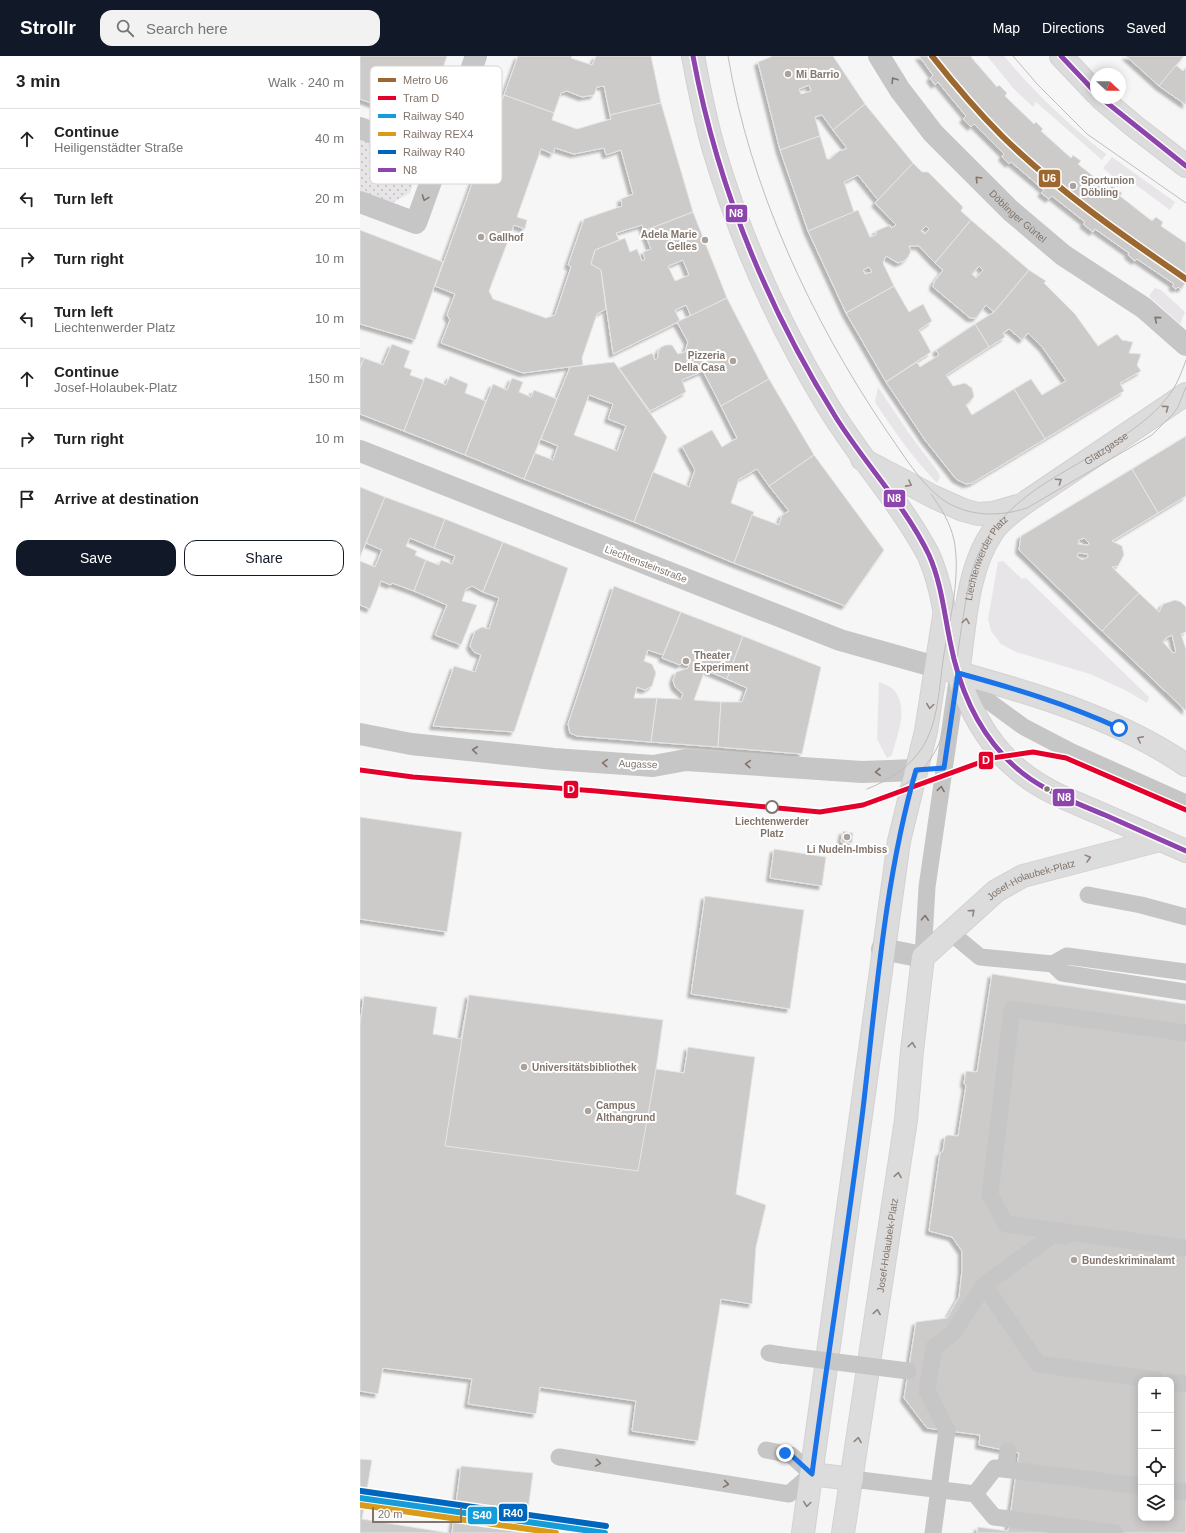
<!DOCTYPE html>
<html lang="en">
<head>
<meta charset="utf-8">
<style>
	:root { --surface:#fff; --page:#f2f2f2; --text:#222; --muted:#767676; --line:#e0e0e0; --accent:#111827 }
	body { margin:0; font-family:Helvetica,sans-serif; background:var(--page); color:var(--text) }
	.controls { position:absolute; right:12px; bottom:12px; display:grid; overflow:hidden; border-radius:8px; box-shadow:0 2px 10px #0003 }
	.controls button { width:36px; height:36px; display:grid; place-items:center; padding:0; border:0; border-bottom:1px solid var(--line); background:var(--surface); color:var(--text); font:20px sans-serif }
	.compass { position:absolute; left:730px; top:12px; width:36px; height:36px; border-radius:50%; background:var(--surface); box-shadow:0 2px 10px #0003; rotate:112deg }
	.scale { position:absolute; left:12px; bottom:10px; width:90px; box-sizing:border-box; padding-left:4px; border:2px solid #82746a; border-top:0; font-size:11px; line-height:14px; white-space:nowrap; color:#82746a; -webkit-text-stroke:3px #fff; paint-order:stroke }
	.stop { position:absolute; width:12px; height:12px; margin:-9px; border:3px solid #1a73e8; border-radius:50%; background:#fff }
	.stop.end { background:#1a73e8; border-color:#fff; box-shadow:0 1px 4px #0008 }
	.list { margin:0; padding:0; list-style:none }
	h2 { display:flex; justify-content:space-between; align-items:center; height:52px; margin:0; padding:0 16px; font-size:17px }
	h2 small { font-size:13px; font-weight:400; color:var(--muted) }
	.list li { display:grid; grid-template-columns:26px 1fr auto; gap:12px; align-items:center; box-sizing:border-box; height:60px; padding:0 16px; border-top:1px solid var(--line) }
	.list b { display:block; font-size:15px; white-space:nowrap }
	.list p { margin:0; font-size:13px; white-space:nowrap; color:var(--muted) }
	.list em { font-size:13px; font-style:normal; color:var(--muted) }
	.actions { display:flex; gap:8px; padding:12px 16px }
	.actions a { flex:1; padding:9px 0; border:1px solid var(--accent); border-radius:12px; text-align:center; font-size:14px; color:var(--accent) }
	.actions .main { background:var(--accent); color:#fff }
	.icon { flex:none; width:22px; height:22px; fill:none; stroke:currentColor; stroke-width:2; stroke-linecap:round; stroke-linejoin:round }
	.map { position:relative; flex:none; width:826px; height:1477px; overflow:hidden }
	header { display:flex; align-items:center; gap:24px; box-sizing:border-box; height:56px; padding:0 20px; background:var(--accent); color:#fff }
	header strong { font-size:19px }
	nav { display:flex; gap:22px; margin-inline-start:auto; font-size:14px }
	.search { width:280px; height:36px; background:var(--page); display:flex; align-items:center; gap:10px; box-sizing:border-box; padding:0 14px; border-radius:12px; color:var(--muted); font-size:15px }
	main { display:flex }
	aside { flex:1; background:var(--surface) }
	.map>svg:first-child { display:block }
</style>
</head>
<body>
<header>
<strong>Strollr</strong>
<div class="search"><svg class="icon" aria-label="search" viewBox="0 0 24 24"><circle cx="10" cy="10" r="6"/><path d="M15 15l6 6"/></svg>Search here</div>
<nav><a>Map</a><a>Directions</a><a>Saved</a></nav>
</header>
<main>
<aside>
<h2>3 min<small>Walk · 240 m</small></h2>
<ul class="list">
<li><svg class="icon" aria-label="ahead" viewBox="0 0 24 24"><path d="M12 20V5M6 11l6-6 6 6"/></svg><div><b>Continue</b><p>Heiligenstädter Straße</p></div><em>40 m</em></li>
<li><svg class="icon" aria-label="left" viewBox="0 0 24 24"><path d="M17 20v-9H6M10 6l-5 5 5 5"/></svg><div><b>Turn left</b></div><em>20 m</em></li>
<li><svg class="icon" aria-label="right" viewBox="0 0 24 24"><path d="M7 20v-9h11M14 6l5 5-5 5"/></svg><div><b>Turn right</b></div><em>10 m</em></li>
<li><svg class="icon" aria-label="left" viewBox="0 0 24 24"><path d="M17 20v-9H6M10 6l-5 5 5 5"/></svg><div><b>Turn left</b><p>Liechtenwerder Platz</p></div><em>10 m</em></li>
<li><svg class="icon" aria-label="ahead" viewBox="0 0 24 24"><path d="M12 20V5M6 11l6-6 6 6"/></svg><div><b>Continue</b><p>Josef-Holaubek-Platz</p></div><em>150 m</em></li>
<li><svg class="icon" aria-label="right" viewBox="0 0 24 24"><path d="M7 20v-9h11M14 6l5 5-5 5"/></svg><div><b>Turn right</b></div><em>10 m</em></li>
<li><svg class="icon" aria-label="arrive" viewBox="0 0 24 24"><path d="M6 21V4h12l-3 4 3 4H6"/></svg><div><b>Arrive at destination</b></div></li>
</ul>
<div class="actions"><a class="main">Save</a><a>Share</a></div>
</aside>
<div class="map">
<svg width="826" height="1477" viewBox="0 0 826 1477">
	<defs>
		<pattern id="park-dots" width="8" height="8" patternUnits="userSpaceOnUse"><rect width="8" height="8" fill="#e7e5e8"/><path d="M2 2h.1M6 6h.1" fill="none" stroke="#c1bec0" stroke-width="1.8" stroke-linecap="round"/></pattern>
		<filter id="shadow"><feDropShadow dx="-3.5" dy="3.5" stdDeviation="1" flood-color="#0004"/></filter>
	</defs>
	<rect width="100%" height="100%" fill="#f6f6f6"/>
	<g fill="#e7e5e8">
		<path d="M627,0H644C674,36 709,69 746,98L742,104L676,46L673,51L654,33Z"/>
		<polygon points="752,101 815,146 810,154 760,117 755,122 743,112"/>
		<polygon points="795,232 801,234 825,256 820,268 789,240"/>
		<path d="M518,331L548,376L578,416L580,421L577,427C553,402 534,375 515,346Z"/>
		<polygon points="643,505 662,523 666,522 789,641 787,647 765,634 730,618 656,596 641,588 631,575 628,563 638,506"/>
		<path d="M519,626C523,628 530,630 533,633C550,651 537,679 532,699L527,702L517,683Z"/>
	</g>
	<polygon fill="url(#park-dots)" points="0,82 47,99 57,113 50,137 32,147 0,135"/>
	<g fill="#cdcbca" stroke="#e6e6e6" fill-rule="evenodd" filter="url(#shadow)">
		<polygon points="0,0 87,0 68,56 54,63 0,43"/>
		<polygon points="158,0 212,0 211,2 232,9 236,0 291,0 301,47 250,59 244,30 237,31 234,39 222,41 207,35 201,37 194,57 144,39"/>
		<path d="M413,0H473L505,48L473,74L462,59L455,61L460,80L420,94L398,6ZM449,29L451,35L441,38L439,33Z"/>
		<polygon points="559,0 612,0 611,1 637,31 639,29 647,37 645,40 674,68 676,66 683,73 681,75 711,102 713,99 721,105 718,108 749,133 752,130 762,137 760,140 792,165 796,161 803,166 801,170 826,187 826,226 821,233 818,231 816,233 812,230 814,228 777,203 775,205 768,199 769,197 735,173 733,176 723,168 725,166 692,140 689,143 681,137 684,134 651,106 649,108 642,101 644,98 614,68 611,71 603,63 606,60 578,26 575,29 570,22 573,19"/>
		<polygon points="766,0 824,0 799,30"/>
		<polygon points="816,9 823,15 826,11 826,49 799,30"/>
		<path d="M144,39L194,57L192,64L217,73L251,63L250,59L301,47L333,156L284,175L282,169L256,177L259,184L235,194L231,208L241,214L246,253L237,258L222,302L223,309L163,317L81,287L90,264L87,259L95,238L75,230ZM195,92L214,98L244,92L246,99L261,94L273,138L261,143L262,150L224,163L208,209L211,211L195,259L186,262L133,243L129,235L154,169L165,173L167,164L157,161L181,93L193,98Z"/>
		<polygon points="505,48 553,107 518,144 498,119 484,126 494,156 448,175 420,94 460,80 467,103 470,103 479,95 486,93 486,91 473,74"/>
		<path d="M553,107L562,116H568L603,151L601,155L611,164L575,207L559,190H549L551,195L548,201L544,205L538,207L526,200L523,207L534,230L486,257L448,175L498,154L510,181L516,179V175L530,169L531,172L536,169L515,147ZM566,170L569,173L565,178L561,175ZM509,211L512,216L505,218L503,214Z"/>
		<path d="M333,156L367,242L331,260L326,249L315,254L320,265L253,298L241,214L231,208L235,194L265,182L270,196L277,193L282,205L285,203L283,196L291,193L284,175ZM323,204L329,219L315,225L308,210Z"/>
		<path d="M611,164L669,214L634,256L626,249L616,262H610L573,231L574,226L583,214L575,207ZM619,210L623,214L616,222L612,218Z"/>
		<polygon points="0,174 83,206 55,284 0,268"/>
		<polygon points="669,214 686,225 684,227 715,258 738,290 757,278 762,284 773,286 769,297 781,298 777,309 781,315 760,327 764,335 685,383 654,333 671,323 682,339 706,325 683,292 668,277 662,284 649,273 643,277 645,281 629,291 615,268 634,256"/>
		<polygon points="534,230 549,256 563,248 572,265 559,274 571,296 526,326 486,257"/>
		<polygon points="367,242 409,323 361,350 343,315 322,324 326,336 290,355 259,312 292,297 295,304 298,301 298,296 301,291 306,289 312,289 318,298 325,296 328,286 317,266"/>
		<polygon points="615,268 629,291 586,319 593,330 605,327 612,332 614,341 606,349 612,359 654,333 685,383 612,427 606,428 596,423 565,384 526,326 557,306 560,311 579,299 576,294"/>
		<polygon points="32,288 50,295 44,311 52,314 50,319 64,324 44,375 0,358 0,312 4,302 23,309"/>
		<polygon points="0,301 4,302 0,312"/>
		<path d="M254,306L307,381L274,466L164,423L175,397L193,404L198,390L181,383L210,311ZM229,339L253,348L248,363L266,370L257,395L214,379Z"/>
		<polygon points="90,320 108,328 105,337 126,345 105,399 44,375 65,321 86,329"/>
		<polygon points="152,322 163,326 159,336 171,341 174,334 197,343 164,423 105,399 133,328 147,334"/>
		<polygon points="409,323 454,399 409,430 397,413 379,423 371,447 394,456 374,507 274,466 293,416 329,431 335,414 322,390 352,374 362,391 377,382 361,350"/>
		<polygon points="826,380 826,440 798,457 772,413"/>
		<polygon points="454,399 524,494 485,550 374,507 392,459 419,469 422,459 429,455 409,430"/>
		<path d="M772,413L798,457L752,485L762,490L764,499L758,510L752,511L779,537L742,575L659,494L661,480ZM724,482L729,487L728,489L718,488L719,484ZM718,497L728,498V501L722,504L717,500Z"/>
		<polygon points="0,431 25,441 0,501"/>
		<polygon points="25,441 85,463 74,492 50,482 46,490 57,495 55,499 66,504 54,535 32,527 31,529 21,525 10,553 0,549 0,505 15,511 22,494 6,487"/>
		<polygon points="85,463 143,486 123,536 112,530 106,533 102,545 117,549 101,589 75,579 87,549 54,535 66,504 79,509 81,504 92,508 95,500 74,492"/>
		<polygon points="143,486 208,512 154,676 73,670 94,610 115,616 121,599 114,596 110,590 115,575 122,571 129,573 139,542 123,536"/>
		<polygon points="254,530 321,556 303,599 288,594 284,605 292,608 296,617 292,630 285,634 277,631 274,642 297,642 291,686 217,680 210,677 208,668"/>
		<path d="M779,537L799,556L803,548L815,544L821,546L826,551V576L821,578L826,593V655L742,575ZM812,579L816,596L813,597L803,586L806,582Z"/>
		<polygon points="321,556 383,580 367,623 345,614 334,644 361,646 358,691 291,686 297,642 321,643 323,638 315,631 313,624 316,616 328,612 329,609 322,607 320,609 302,602"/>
		<polygon points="383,580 461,611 442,698 358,691 361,646 382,646 387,632 367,623"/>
		<polygon points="0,761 102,776 87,876 0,863"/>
		<polygon points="483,775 493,777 492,787 481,786"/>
		<polygon points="414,793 466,801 462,830 410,822"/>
		<polygon points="345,840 444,854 430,953 331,938"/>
		<path d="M632,918L826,948V1477H617L618,1471L648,1475L659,1397L619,1389L620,1379L567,1372L544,1342L556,1266L587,1262L599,1241L602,1214V1195L592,1181L569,1175L580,1097L583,1095L585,1081L588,1079L598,1080L606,1030L604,1027L606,1015L617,1016ZM781,1324H811V1462H781Z"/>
		<polygon points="109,939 303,964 296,1013 324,1017 328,991 395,1001 376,1138 406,1149 396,1191 392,1248 361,1243 338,1385 272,1375 276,1345 180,1331 176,1358 108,1348 112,1323 23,1312 18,1338 0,1335 0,968 4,940 77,951 73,978 101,983"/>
		<polygon points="109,939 303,964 296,1013 278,1115 85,1090"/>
		<polygon points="0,1403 12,1404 2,1463 89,1477 0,1477"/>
		<polygon points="101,1410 173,1417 165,1477 92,1477"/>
	</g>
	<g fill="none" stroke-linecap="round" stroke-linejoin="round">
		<defs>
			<g id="secondary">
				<polyline points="502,403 574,441 603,454 618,458 633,457 657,450"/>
				<path d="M585,613C668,636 754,660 826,709"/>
				<path id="s2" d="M598,617C605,572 606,515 632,477C640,464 654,455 666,446L826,338"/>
				<polyline points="452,1418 492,1423"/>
				<polyline points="443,1477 539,785 566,675 584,560"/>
				<path id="s3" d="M483,1477L546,1064L552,995L563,901L636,835L663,820L800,784"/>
			</g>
			<g id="primary">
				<path d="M333,0C339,32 345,63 354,94C380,182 418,267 465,345C496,398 539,444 568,498C585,535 586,577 597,616C608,650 627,687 655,711C678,732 708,744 737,756C767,769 796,782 826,795"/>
				<polyline points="701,0 736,37"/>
				<polyline points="741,42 774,70 826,110"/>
			</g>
		</defs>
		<use href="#secondary" stroke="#d3d2d1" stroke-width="24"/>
		<use href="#primary" stroke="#d2d1d1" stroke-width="24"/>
		<g stroke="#c7c6c6" stroke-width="17">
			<polyline points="598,617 631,647 664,671 712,696 826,747"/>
			<polyline points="728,839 781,849 826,861"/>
			<polyline points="590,876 620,901 693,908 702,917 826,936"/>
			<polyline points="563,901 567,831 598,618"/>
			<polyline points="693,908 707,900 826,916"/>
			<polyline points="826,977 652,953 630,1139 646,1168 826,1192"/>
			<polyline points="624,1229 678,1308 797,1324"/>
			<polyline points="409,1297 421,1299"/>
			<polyline points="811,1326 826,1328"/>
			<polyline points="587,1374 567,1335 574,1291 593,1277 624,1229 694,1178 705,1180"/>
			<polyline points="199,1401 429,1438 452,1418 431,1399 406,1394"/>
			<polyline points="645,1413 648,1395"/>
			<polyline points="492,1423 615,1438 634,1461 755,1477"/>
			<polyline points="811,1434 826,1436"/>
			<polyline points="615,1438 635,1412 781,1430"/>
		</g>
		<g stroke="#c7c6c6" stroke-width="22">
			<path id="s1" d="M519,0L540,34L573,77L651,155L703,199L784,252L826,289"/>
			<polyline points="0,72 80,102"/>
			<polyline points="0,146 56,167 116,0"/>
			<polyline points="0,678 51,688 194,703 293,710 326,704 502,716 556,714"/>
			<polyline points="522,893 563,901"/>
		</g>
		<polyline stroke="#c7c6c6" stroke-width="22" points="0,395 480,584 576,611"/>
		<use href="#secondary" stroke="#dddcdc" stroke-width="22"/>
		<use href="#primary" stroke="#dddcdc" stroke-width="22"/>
		<g stroke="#bfbdbb" stroke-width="1">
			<path d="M368,0C390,132 451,263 526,374C543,398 559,426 583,444C609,461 639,461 667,452L792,379L813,358L818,351L826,331"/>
			<polyline points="653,0 678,29 727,78 826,147"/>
			<path d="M507,733C529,724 548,713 562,692C579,666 579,629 584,598C590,562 601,520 594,484C590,466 581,452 571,438"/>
			<path d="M514,745C579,717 585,683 595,618C599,586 604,553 610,522C620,483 643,457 675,434C715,406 777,380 807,342C816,331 821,318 826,304"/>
		</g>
		<g stroke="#c7c6c6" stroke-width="17">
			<polyline points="421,1299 548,1315"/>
			<polyline points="573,1477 587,1374"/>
		</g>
		<defs>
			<g id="bus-1">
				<path d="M333,0C357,129 406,249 475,360C504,407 545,449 569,499C581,526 584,556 590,585C598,627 614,668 644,700C671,730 708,744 745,759C772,771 799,783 826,795"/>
				<polyline points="701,0 736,37"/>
				<polyline points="741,42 826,110"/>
			</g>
		</defs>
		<use href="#bus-1" stroke="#fff" stroke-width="8"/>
		<use href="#bus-1" stroke="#8e44ad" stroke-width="5"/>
		<defs>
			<polyline id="rail-1" points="0,1442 245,1477"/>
			<polyline id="rail-2" points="0,1449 196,1477"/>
			<polyline id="rail-3" points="1,1435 246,1470"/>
		</defs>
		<use href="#rail-1" stroke="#fff" stroke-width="9"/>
		<use href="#rail-2" stroke="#fff" stroke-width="9"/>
		<use href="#rail-3" stroke="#fff" stroke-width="9"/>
		<use href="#rail-1" stroke="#159dd9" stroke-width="6"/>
		<use href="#rail-2" stroke="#da9a1a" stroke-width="6"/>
		<use href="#rail-3" stroke="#0065bd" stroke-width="6"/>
		<defs>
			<polyline id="tram-1" points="0,714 53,721 236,735 460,756 503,749 632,702 673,696 706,702 826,754"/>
		</defs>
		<use href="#tram-1" stroke="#fff" stroke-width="8"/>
		<use href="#tram-1" stroke="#e4002b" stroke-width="5"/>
		<defs>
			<path id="metro-1" d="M572,0C594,28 617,55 642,80C697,134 762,179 826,223"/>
		</defs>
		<use href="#metro-1" stroke="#fff" stroke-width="9"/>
		<use href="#metro-1" stroke="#9d6830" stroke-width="6"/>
	</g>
	<defs><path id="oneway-chevron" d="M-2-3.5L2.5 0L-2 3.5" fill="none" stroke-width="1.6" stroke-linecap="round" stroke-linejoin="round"/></defs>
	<g stroke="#82746a">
		<use href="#oneway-chevron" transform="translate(534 24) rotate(-122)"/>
		<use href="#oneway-chevron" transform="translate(618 123) rotate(-135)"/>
		<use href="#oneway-chevron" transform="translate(65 142) rotate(110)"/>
		<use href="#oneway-chevron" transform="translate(797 263) rotate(-140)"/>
		<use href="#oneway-chevron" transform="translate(115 694) rotate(-174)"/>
		<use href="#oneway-chevron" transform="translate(245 707) rotate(-176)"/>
		<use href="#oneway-chevron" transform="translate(388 708) rotate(-176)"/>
		<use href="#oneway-chevron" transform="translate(518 716) rotate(177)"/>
		<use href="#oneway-chevron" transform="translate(581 733) rotate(-81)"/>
		<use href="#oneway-chevron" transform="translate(565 862) rotate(-87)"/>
		<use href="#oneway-chevron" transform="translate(238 1407) rotate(9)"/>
		<use href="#oneway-chevron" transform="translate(366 1428) rotate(9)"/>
	</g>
	<g stroke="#90847b">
		<use href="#oneway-chevron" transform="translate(806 352) rotate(-36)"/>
		<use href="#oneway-chevron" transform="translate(699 425) rotate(-34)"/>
		<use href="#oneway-chevron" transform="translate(549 428) rotate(28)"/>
		<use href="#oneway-chevron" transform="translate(606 565) rotate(-81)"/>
		<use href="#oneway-chevron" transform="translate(570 650) rotate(98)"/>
		<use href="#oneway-chevron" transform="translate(780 683) rotate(-154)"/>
		<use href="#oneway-chevron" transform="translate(728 802) rotate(-15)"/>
		<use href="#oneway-chevron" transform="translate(612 856) rotate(-42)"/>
		<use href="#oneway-chevron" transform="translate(552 989) rotate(-83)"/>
		<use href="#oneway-chevron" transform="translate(538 1119) rotate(-81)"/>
		<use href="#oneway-chevron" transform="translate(517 1256) rotate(-81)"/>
		<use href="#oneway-chevron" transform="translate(498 1384) rotate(-81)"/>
		<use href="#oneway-chevron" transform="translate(447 1448) rotate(98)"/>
	</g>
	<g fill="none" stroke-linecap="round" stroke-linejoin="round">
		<path stroke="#1a73e8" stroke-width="5" d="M425,1397L431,1399L452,1418C468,1296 488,1175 503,1053C516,942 525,821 556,714L584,712L598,617C653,632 707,648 759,672"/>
	</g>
	<g fill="#aba29b" stroke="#fff" stroke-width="1.5">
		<circle cx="428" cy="18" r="4"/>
		<circle cx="713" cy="130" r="4"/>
		<circle cx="121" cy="181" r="4"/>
		<circle cx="345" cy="184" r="4"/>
		<circle cx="373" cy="305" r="4"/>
		<circle cx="326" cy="605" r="4"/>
		<circle cx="487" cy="781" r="4"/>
		<circle cx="164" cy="1011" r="4"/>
		<circle cx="228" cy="1055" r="4"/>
		<circle cx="714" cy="1204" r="4"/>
	</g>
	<circle fill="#82746a" stroke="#fff" stroke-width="1.5" cx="687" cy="733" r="3.5"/>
	<circle fill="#fff" stroke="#82746a" stroke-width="2" cx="412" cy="751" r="6"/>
	<g text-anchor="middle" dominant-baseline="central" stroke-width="4" stroke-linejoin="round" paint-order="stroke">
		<g font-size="10" font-weight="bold" fill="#82746a" stroke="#fff" text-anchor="start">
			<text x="436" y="18">Mi Barrio</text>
			<text x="721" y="124">Sportunion<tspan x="721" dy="12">Döbling</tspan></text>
			<text x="337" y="178" text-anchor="end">Adela Marie<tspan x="337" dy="12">Gelles</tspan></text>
			<text x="129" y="181">Gallhof</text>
			<text x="365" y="299" text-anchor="end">Pizzeria<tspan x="365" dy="12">Della Casa</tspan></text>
			<text x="334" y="599">Theater<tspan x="334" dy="12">Experiment</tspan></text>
			<text x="487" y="793" text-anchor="middle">Li Nudeln-Imbiss</text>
			<text x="172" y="1011">Universitätsbibliothek</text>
			<text x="236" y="1049">Campus<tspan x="236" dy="12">Althangrund</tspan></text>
			<text x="722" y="1204">Bundeskriminalamt</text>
		</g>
		<g font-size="10" fill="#82746a" stroke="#fff">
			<text stroke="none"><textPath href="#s1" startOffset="213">Döblinger Gürtel</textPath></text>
			<text stroke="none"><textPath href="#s2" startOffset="288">Glatzgasse</textPath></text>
			<text stroke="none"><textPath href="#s2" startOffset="120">Liechtenwerder Platz</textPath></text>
			<text transform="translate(286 508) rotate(21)">Liechtensteinstraße</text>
			<text transform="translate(278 708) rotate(2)">Augasse</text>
			<text stroke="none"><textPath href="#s3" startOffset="717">Josef-Holaubek-Platz</textPath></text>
			<text stroke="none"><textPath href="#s3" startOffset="291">Josef-Holaubek-Platz</textPath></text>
		</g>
		<g font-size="10" font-weight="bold" fill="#82746a" stroke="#fff">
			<text x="412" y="765">Liechtenwerder<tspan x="412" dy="12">Platz</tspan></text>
		</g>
	</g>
	<rect x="10" y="10" width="132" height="118" rx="6" fill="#fff" stroke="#dad5d2" stroke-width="1"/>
	<rect x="18" y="22" width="18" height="4" fill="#9d6830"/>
	<rect x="18" y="40" width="18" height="4" fill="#e4002b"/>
	<rect x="18" y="58" width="18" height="4" fill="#159dd9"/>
	<rect x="18" y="76" width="18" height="4" fill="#da9a1a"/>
	<rect x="18" y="94" width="18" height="4" fill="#0065bd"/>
	<rect x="18" y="112" width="18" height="4" fill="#8e44ad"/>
	<g font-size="11" fill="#82746a">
		<text x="43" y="28">Metro U6</text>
		<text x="43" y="46">Tram D</text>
		<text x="43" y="64">Railway S40</text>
		<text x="43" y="82">Railway REX4</text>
		<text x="43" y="100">Railway R40</text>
		<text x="43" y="118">N8</text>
	</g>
	<g stroke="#fff" stroke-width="1.5">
		<rect x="678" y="113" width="23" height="19" rx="4" fill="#9d6830"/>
		<rect x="365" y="148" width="23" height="19" rx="4" fill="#8e44ad"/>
		<rect x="523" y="433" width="23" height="19" rx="4" fill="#8e44ad"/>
		<rect x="618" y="695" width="16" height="19" rx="4" fill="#e4002b"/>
		<rect x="203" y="724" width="16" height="19" rx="4" fill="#e4002b"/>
		<rect x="692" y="732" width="23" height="19" rx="4" fill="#8e44ad"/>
		<rect x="138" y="1447" width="30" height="19" rx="4" fill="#0065bd"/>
		<rect x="107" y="1450" width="31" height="19" rx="4" fill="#159dd9"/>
	</g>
	<g font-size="11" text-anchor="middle" font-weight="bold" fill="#fff">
		<text x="689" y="126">U6</text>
		<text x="376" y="161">N8</text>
		<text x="534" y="446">N8</text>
		<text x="626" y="708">D</text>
		<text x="211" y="737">D</text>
		<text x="704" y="745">N8</text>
		<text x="153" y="1461">R40</text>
		<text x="122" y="1463">S40</text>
	</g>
</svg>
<div class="controls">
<button>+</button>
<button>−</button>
<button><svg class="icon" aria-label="locate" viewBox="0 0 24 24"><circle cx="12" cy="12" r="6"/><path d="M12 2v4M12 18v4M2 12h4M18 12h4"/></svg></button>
<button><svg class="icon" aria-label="layers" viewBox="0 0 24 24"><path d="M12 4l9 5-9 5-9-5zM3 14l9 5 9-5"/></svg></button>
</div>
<svg class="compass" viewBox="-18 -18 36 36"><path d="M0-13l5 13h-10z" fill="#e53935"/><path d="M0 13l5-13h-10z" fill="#767676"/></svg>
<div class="scale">20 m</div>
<div class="stop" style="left:759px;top:672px"></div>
<div class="stop end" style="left:425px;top:1397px"></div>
</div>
</main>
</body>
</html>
